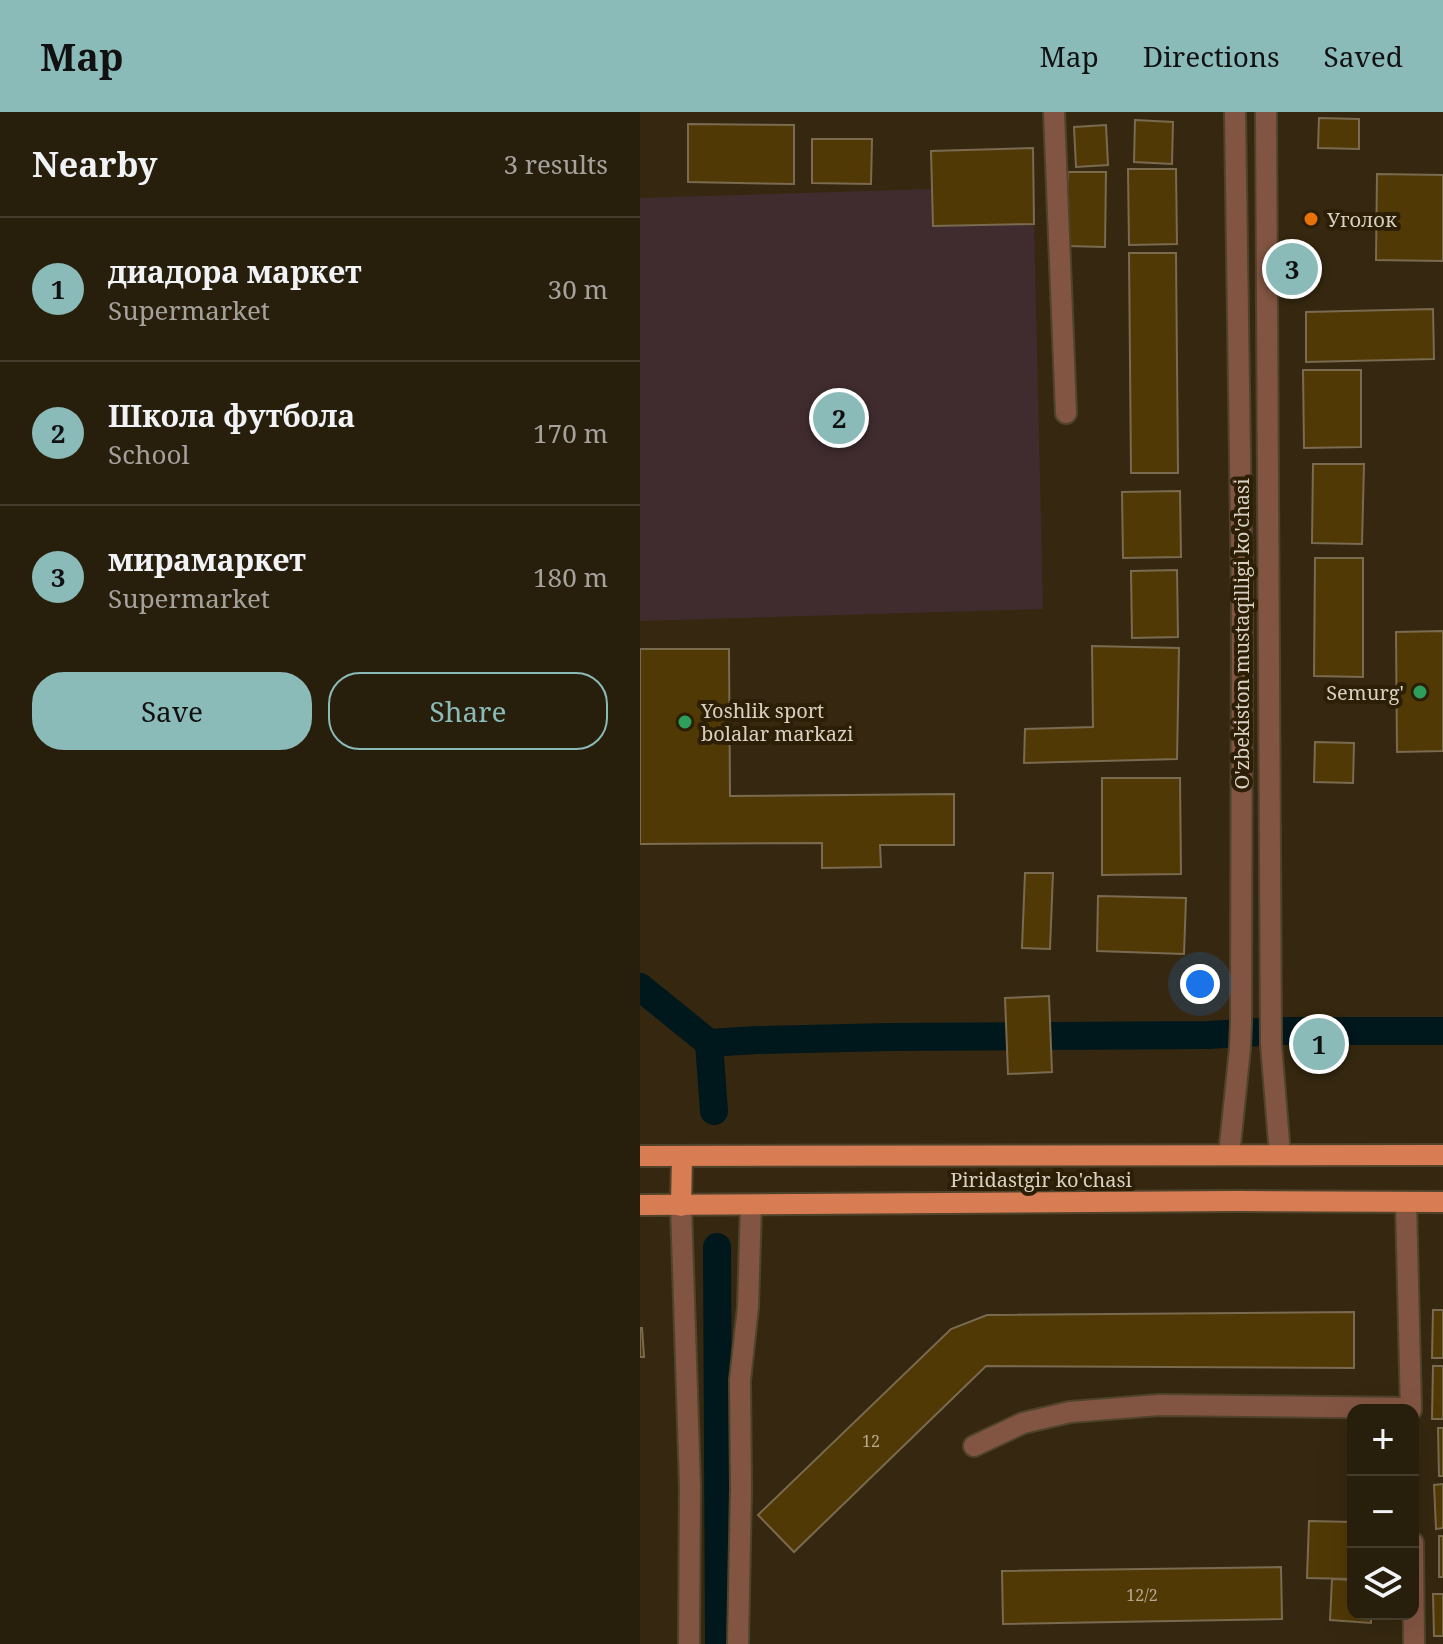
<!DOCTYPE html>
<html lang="en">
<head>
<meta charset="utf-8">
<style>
	:root { --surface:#281e0c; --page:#342b1a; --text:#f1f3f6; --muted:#a5a29d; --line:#443c2d; --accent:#8bbbb9 }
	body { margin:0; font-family:"Noto Serif",serif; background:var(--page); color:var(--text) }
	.controls { position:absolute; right:24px; bottom:24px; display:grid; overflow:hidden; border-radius:16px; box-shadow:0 8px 32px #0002 }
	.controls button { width:72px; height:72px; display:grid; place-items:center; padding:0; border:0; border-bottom:2px solid var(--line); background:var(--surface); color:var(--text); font:40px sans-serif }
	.you { position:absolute; left:560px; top:872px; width:28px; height:28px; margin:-20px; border:6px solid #fff; border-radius:50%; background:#1a73e8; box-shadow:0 0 0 12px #1a73e833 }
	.badge { display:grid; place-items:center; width:52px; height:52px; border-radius:50%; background:var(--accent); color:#111; font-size:26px; font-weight:700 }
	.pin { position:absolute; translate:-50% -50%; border:4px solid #fff; box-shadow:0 2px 8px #0006 }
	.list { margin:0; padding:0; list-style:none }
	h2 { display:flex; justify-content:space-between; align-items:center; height:104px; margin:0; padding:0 32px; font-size:34px }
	h2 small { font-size:26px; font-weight:400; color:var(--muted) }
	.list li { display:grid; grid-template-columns:52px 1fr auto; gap:24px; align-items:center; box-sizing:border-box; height:144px; padding:0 32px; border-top:2px solid var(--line) }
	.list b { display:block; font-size:30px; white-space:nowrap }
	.list p { margin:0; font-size:26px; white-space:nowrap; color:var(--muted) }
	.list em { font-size:26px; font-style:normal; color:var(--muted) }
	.actions { display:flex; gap:16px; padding:24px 32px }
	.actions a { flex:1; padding:18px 0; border:2px solid var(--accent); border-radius:32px; text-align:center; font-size:28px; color:var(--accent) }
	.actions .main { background:var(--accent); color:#111 }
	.icon { flex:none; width:44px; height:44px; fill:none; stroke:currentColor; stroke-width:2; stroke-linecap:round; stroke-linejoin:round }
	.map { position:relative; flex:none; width:803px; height:1532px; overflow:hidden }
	header { display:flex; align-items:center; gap:48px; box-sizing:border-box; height:112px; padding:0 40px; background:var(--accent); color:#111 }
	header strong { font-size:38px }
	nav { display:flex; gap:44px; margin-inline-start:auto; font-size:28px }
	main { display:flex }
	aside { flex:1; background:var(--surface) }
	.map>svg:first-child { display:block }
</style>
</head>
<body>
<header>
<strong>Map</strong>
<nav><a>Map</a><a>Directions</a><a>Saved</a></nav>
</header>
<main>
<aside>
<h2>Nearby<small>3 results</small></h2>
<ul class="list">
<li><span class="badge">1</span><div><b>диадора маркет</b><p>Supermarket</p></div><em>30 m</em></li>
<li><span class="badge">2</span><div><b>Школа футбола</b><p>School</p></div><em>170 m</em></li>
<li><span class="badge">3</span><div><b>мирамаркет</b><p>Supermarket</p></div><em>180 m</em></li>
</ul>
<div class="actions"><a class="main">Save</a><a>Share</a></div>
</aside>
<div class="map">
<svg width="803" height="1532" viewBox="0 0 803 1532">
	<rect width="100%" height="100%" fill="#362810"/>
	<polygon fill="#402c2f" points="292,77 294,114 394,112 403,497 0,509 0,86"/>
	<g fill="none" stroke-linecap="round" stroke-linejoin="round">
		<g stroke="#00171c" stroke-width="28">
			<polyline points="0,875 69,931 74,999"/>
			<polyline points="69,931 117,928 250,925 568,923 639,919 803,919"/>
			<polyline points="77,1135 79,1532"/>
		</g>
	</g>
	<g fill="#513906" stroke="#796a50" stroke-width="2">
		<polygon points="679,6 719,7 719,37 678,36"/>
		<polygon points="495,8 533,10 532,52 494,50"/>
		<polygon points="48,12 154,13 154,72 48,70"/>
		<polygon points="466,13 468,53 436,55 434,15"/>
		<polygon points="172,27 232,27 231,72 172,71"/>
		<polygon points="393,36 394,112 293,114 291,39"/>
		<polygon points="488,57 536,57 537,132 489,133"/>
		<polygon points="428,60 466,60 465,135 427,134"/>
		<polygon points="737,62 803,63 803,149 736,148"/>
		<polygon points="489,141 536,141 538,361 491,361"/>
		<polygon points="793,197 794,247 666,250 666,200"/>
		<polygon points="663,258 721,258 721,335 664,336"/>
		<polygon points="673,352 724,352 722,432 672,431"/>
		<polygon points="540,379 541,445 483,446 482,380"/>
		<polygon points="675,446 723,446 723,565 674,564"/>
		<polygon points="537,458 538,525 492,526 491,459"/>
		<polygon points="803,519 803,639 757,640 756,520"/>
		<polygon points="452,534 539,536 537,647 384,651 385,617 453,615"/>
		<polygon points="0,537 89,537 90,684 314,682 314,733 240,733 241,755 182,756 182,731 0,732"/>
		<polygon points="675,630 714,631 713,671 674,670"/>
		<polygon points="462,666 540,666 541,762 462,763"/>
		<polygon points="385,761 413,761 410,837 382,836"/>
		<polygon points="458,784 546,786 544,842 457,839"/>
		<polygon points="409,884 412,960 368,962 365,886"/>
		<polygon points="793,1198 803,1198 803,1246 792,1246"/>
		<polygon points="714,1200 714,1256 346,1254 154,1440 118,1403 311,1217 347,1203"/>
		<polygon points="0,1216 2,1216 4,1245 0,1245"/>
		<polygon points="793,1254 803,1254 803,1307 792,1307"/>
		<polygon points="798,1316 803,1316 803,1364 799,1364"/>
		<polygon points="803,1372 803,1416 796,1417 794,1373"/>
		<polygon points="669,1409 713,1410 713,1467 667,1466"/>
		<rect x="799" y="1424" width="4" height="41"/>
		<polygon points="641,1455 642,1507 363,1512 362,1459"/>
		<polygon points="692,1467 713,1468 713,1502 731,1502 731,1511 690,1508"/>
		<polygon points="793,1482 803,1482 803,1524 794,1524"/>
	</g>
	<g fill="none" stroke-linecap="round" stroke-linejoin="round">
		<defs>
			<g id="minor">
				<polyline points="414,0 426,301"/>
				<polyline points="626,0 631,932 640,1043"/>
				<polyline points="589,1043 600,936 601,911 602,486 595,0"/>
				<polyline points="766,1090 771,1298"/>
				<polyline points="41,1094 50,1374 49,1532"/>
				<polyline points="334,1334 383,1311 430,1300 519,1293 771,1296"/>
				<polyline points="773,1431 774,1532"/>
				<polyline points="98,1532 101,1377 100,1268 108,1195 111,1093"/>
			</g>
			<g id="major">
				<polyline points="0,1044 803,1043"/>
				<polyline points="0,1093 597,1089 803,1090"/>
				<polyline points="41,1094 42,1044"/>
			</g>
		</defs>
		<use href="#minor" stroke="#50432c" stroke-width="24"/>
		<use href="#major" stroke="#50432c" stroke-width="24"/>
		<use href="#minor" stroke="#825542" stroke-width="20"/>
		<use href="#major" stroke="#d87d53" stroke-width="20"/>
	</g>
	<circle fill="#e8710a" stroke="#2c1f06" stroke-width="3" cx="671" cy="107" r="8"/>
	<g fill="#2e9e5b" stroke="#2c1f06" stroke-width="3">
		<circle cx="780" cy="580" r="8"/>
		<circle cx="45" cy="610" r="8"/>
	</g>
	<g text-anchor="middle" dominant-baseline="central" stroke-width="8" stroke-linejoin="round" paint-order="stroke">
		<g font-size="16" fill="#b6aa93">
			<text x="231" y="1329">12</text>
			<text x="502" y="1483">12/2</text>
		</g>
		<g font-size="20" fill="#d8d0c2" stroke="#2c1f06" text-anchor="start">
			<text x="687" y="107">Уголок</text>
			<text x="764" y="580" text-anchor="end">Semurg'</text>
			<text x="61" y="598">Yoshlik sport<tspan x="61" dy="23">bolalar markazi</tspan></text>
		</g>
		<g font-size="20" fill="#d8d0c2" stroke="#2c1f06">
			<text transform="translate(601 522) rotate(-90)">O'zbekiston mustaqilligi ko'chasi</text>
			<text x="401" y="1067">Piridastgir ko'chasi</text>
		</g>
	</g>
</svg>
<div class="controls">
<button>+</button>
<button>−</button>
<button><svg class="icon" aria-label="layers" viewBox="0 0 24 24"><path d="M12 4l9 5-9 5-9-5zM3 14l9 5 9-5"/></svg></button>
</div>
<div class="you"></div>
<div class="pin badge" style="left:679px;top:932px">1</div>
<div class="pin badge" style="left:199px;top:306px">2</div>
<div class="pin badge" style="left:652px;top:157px">3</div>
</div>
</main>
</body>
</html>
